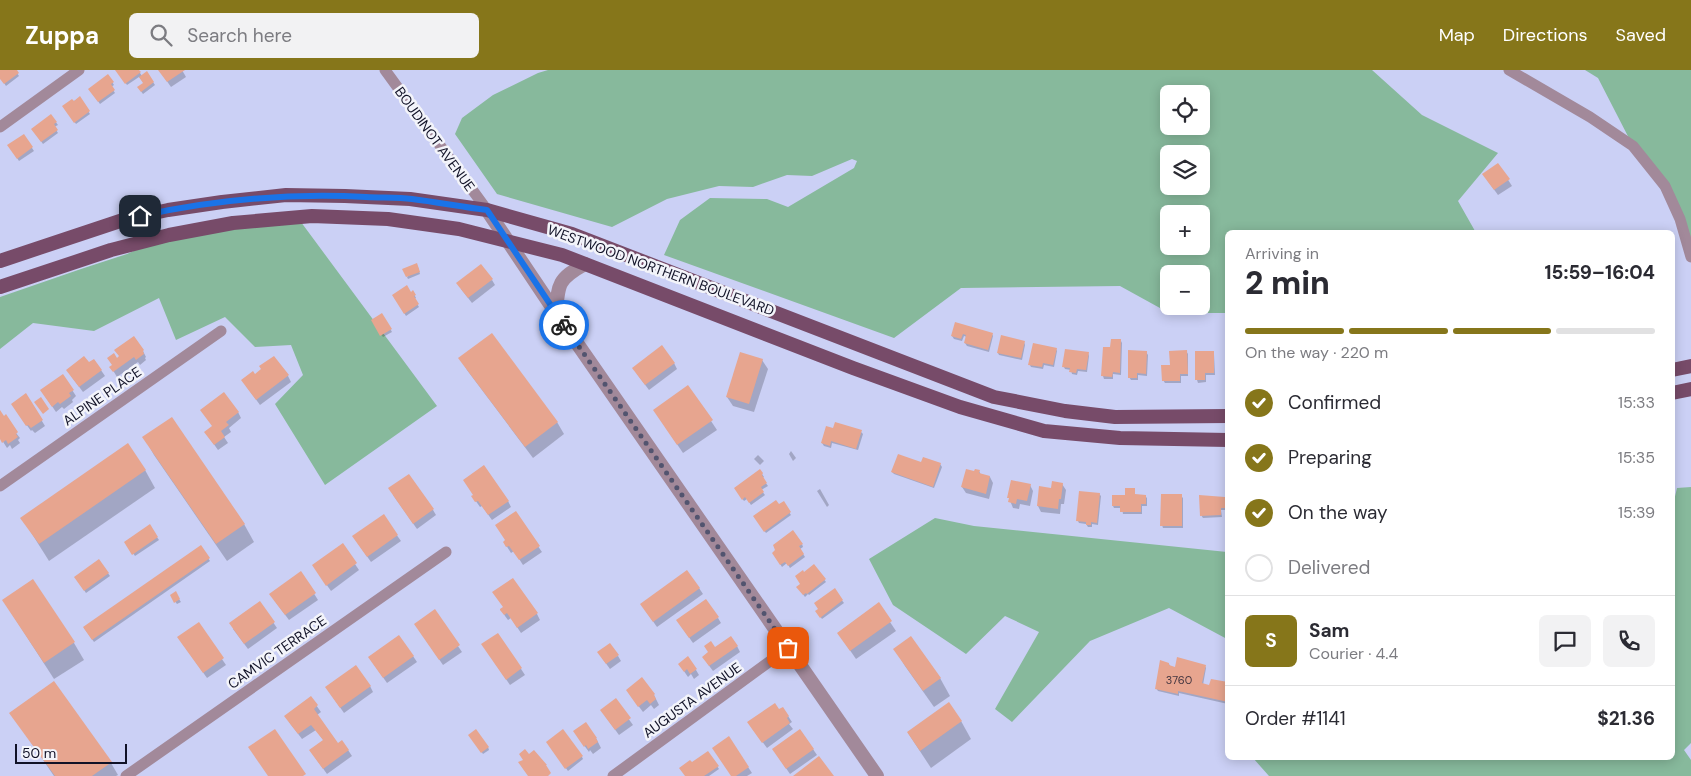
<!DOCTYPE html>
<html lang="en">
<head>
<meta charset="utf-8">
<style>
	:root { --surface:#fff; --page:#f2f2f3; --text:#2b2b33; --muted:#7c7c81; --line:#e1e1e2; --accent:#86761a }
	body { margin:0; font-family:"DM Sans",sans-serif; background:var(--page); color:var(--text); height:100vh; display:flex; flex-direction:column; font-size:19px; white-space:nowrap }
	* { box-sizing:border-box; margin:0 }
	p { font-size:16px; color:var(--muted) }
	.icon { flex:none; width:28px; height:28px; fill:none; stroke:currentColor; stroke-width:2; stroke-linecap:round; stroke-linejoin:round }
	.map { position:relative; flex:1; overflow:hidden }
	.side { position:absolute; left:1225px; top:160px; width:450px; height:530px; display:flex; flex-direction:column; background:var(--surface); border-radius:8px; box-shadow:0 2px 12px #0003 }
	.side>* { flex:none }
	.controls { position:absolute; left:1160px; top:15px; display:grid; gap:10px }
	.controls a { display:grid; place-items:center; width:50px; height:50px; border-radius:8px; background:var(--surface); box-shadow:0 2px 12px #0003; font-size:25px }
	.scale { position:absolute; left:15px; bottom:12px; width:112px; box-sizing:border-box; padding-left:5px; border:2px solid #111227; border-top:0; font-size:14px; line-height:18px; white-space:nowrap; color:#111227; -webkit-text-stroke:4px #f3f4fa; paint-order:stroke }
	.pin { position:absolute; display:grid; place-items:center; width:42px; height:42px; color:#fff; margin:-21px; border-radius:10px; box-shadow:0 2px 8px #0006 }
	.courier { position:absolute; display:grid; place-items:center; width:50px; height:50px; margin:-25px; border:4px solid #1a73e8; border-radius:50%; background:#fff; color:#222; box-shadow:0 1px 6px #0007 }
	.head em { font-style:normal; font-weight:800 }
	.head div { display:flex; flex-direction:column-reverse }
	.head { display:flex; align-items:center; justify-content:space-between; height:85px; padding:0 20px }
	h1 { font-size:32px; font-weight:800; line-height:38px }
	.bar { display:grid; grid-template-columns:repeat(4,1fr); gap:8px 5px; align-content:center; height:60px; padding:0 20px }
	.bar i { height:6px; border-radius:4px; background:var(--line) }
	.bar .selected { background:var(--accent) }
	.bar p { grid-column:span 4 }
	.line { display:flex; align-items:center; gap:12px; padding:0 20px; border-top:1px solid var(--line) }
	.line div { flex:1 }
	.round { display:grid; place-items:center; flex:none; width:52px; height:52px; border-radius:8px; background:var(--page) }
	ol { padding:0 20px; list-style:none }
	li { display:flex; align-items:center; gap:15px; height:55px }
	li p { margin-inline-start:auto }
	li .icon { padding:5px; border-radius:50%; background:var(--accent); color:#fff; stroke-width:4 }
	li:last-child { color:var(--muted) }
	li i { width:28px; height:28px; border:2px solid var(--line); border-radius:50% }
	header { display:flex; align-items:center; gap:30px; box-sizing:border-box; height:70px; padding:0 25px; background:var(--accent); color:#fff }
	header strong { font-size:24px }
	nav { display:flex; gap:28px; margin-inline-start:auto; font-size:18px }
	.search { width:350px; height:45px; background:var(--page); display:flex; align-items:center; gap:12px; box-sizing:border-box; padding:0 18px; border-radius:8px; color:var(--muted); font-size:19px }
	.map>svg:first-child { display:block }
</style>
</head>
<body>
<header>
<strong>Zuppa</strong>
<div class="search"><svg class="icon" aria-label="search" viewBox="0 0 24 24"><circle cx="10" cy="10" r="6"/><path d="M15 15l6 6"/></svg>Search here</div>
<nav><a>Map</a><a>Directions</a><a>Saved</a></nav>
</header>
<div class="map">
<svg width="1691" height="706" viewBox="0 0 1691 706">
	<rect width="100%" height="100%" fill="#cbd0f5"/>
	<!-- green -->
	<g fill="#87b99c" fill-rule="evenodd">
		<path d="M548,0h824l50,45 76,38 -40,48 17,30 2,1h-249l-1,81h-58l-49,-27 -159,2 -67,50 -230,-83 16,-35 30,-22 57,1 21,8 66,-39 3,-7 -5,-2 -40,17 -25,-1 -34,12 -34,-1 -52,13 -55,28 -115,-33 -42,-60 7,-16 31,-23 45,-22zM1169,24h32v32h-32zM1169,84h32v32h-32zM1169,144h32v32h-32zM1169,204h32v32h-32z"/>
		<polygon points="1585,0 1691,0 1691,187 1680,149 1633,76 1598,8"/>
		<polygon points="298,148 437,336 325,415 275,334 303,305 291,275 255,277 225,247 176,270 159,228 94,261 33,253 0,279 0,227 81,199 127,184 169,165"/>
		<polygon points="1691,417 1691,673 1684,680 1691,690 1691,706 1269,706 1253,688 1672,688 1673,435 1677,418"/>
		<polygon points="935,448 974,456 1227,482 1227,569 1169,538 1090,571 1012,652 995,639 1039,562 1005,546 966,584 893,535 869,489"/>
	</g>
	<!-- shadow -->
	<g fill="#0003">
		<polygon points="0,0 15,0 19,6 6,16 0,7"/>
		<polygon points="117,0 138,0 142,6 153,12 155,15 143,24 140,20 144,13 139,7 127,15"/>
		<polygon points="159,0 182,0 186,7 171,17"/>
		<polygon points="108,6 114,15 111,17 115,23 100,34 89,19"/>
		<polygon points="79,28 90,44 76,54 64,37"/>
		<polygon points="51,46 58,55 54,57 58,63 43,74 32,59"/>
		<polygon points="24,66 34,81 19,91 9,76"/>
		<polygon points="1498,94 1512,116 1498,125 1487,110"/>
		<polygon points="418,197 420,204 408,209 407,207"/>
		<polygon points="492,210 495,215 472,233 461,219"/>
		<polygon points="413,222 416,228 414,229 419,237 406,246 393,225"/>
		<polygon points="382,245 392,262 383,267 372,251"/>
		<polygon points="956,254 992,264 993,266 989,282 967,276 965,273 967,267 964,266 962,271 954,269 952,266"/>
		<polygon points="1121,271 1122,273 1121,305 1113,304 1113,309 1104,309 1103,306 1111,279"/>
		<polygon points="1024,272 1025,275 1022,290 999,285 998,283"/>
		<polygon points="1056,279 1057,281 1054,297 1044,295 1043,299 1031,297 1030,295"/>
		<polygon points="143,281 146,287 145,288 146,290 140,295 138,292 117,307 111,297 117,290"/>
		<polygon points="1186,281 1188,284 1188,306 1181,306 1181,313 1165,313 1163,310 1171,296"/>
		<polygon points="1146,282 1148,285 1147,306 1138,305 1138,310 1131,310 1129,307"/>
		<polygon points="1196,282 1213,282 1214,284 1215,305 1206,305 1206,312 1198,313 1197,310"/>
		<polygon points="1088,283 1089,286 1087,302 1078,301 1077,305 1072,304 1071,300 1065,299 1064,297"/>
		<polygon points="460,288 557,352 564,364 533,388 467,300"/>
		<polygon points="94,290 105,306 83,322 71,306"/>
		<polygon points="762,290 768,299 754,342 733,336 727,327"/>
		<polygon points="674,293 677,299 649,320 637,304"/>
		<polygon points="255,305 288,306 291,312 260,335 246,316"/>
		<polygon points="63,306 76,326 72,330 73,332 64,339 62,337 56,342 45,326"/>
		<polygon points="26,325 45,356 35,363 32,360 31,361 16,340"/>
		<polygon points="238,342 241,348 229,358 231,362 224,367 228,373 218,380 206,363"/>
		<polygon points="0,343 20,368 18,370 20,373 12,379 10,375 7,378 0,367"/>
		<polygon points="171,349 244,454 254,472 227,491 154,385 144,367"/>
		<polygon points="660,349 711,351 717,360 683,383"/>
		<polygon points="861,362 863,364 858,380 832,373 831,378 824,376 822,373"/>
		<polygon points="791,381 796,388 793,391 789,384"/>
		<polygon points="758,385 764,391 760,395 754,389"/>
		<polygon points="922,393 940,394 942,397 934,418 894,404 892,402"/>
		<polygon points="145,400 155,418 49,491 22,448"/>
		<polygon points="760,401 764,407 762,408 768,416 761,420 765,425 751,435 747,429 744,431 735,418"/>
		<polygon points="979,401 981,405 990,407 993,413 989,429 966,423 962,417"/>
		<polygon points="1062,414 1066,420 1064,434 1061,434 1060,444 1041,442 1038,436 1040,418 1052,419"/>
		<polygon points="1030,415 1033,421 1030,436 1020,434 1019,439 1013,438 1009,428"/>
		<polygon points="820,419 829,435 827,437 817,421"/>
		<polygon points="1134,420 1135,426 1145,426 1147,428 1147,436 1142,436 1142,444 1123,444 1122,438 1114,438 1113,436"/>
		<polygon points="1099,424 1101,426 1098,455 1092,454 1092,457 1088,457 1086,454 1079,453 1078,451"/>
		<polygon points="393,425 433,440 436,445 417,459"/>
		<polygon points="1181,426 1183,428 1183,458 1163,458 1162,455"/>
		<polygon points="473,427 508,431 511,437 492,450 482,436 480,437"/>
		<polygon points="1224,428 1226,440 1221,440 1222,447 1203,448 1201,445"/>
		<polygon points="783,433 791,445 766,463 755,447"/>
		<polygon points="515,443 542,482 523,495 514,481 511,483 504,472 507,471"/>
		<polygon points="383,446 401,471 371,492 357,472"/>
		<polygon points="149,456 159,470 135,486 125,472"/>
		<polygon points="802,474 803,477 800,479 805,487 790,498 787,493 782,497 775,486"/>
		<polygon points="342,475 359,500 331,521 317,501"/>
		<polygon points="200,477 210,491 94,572 84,558"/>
		<polygon points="99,491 110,506 86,523 76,508"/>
		<polygon points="814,496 826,512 809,525 808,524 805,527 799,519 804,504"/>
		<polygon points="301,503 318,530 289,550 274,530"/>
		<polygon points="699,518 703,524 657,557 645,540"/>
		<polygon points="834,520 844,533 822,549 817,542"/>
		<polygon points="175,523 181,532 177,534 171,526"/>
		<polygon points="3,530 74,573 84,590 54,609"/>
		<polygon points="260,533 277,558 248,579 233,559"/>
		<polygon points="878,534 896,561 856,589 838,563"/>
		<polygon points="504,537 537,544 540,550 521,563 511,548 508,550 505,546 501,539"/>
		<polygon points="434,541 462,582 443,595 419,560"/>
		<polygon points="718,548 721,553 693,573 681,556"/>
		<polygon points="198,554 226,595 207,608 182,573"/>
		<polygon points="498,564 525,605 510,615 486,580"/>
		<polygon points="737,576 740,582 713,601 707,593 709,583 715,579"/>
		<polygon points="895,579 940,608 950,626 934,637 905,596"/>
		<polygon points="413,586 417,592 387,613 373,593"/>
		<polygon points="618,586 621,591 610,599 602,588"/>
		<polygon points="679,594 696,600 699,605 694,609 691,604 688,607"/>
		<polygon points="1169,594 1171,597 1176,598 1205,596 1206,598 1203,615 1210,617 1228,614 1228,634 1179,623 1179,626 1158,621 1156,618"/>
		<polygon points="642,609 654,625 659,635 654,639 651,635 643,642 631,626"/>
		<polygon points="370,616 373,622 344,643 330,623"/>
		<polygon points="311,628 321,642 317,645 338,675 348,680 352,686 327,704 314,686 324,671 316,660 302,669 289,652"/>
		<polygon points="615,630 633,655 619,665 605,646"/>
		<polygon points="779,641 788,646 792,652 789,654 793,659 767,678 752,658"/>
		<polygon points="11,643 111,693 118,705 116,706 54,706"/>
		<polygon points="961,651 971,669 931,698 908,663"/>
		<polygon points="800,660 817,685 790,704 777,685"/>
		<polygon points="470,665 488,677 489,680 483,684"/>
		<polygon points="578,667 596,668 601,678 593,684 590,680 589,682"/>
		<polygon points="549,675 582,687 583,689 568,701"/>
		<polygon points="708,683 719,699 709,706 686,706 692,694"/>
		<polygon points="748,697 752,703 747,706 732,706"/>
	</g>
	<!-- building -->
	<g fill="#e7a58f">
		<polygon points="0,0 17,0 19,3 4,14 0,9"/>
		<polygon points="115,0 139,0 141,2 125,14"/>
		<polygon points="158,0 185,0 167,12"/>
		<polygon points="147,1 154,12 141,22 137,17 143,13 139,7"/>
		<polygon points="108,4 114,12 111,14 115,20 98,32 88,19"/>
		<polygon points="80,26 90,41 74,53 62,36 72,29 74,31"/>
		<polygon points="51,44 57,52 54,54 58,60 41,72 31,59"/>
		<polygon points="24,64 33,77 17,89 7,75"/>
		<polygon points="1498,93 1510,109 1494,120 1482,104"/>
		<polygon points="417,193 420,202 406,207 402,199"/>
		<polygon points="481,194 493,209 468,228 456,213"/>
		<polygon points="407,215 411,222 413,220 416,225 414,226 419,234 404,244 392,225"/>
		<polygon points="382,243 392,259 380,266 371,250"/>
		<polygon points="955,252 993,263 988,280 964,273 966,265 963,264 961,269 951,266"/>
		<polygon points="492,263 558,352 525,377 458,288"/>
		<polygon points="1001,265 1025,271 1021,288 997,283"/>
		<polygon points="134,266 144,280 143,281 144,284 136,290 134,287 113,302 109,297 112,295 107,288 114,283 117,288 119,286 114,280"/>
		<polygon points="1111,269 1121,269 1120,303 1113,302 1112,307 1101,306 1103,277 1110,277"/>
		<polygon points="1033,273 1057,278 1053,295 1043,293 1042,297 1028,295"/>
		<polygon points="662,275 675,293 645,315 632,298"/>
		<polygon points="1065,279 1089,282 1086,300 1077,299 1076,303 1069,302 1070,298 1062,297"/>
		<polygon points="1128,280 1147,281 1146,304 1137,303 1137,308 1128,308"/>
		<polygon points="1187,280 1188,304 1180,304 1180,311 1162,311 1161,295 1170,295 1169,281"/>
		<polygon points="1195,281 1214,281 1214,303 1205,303 1205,310 1195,310"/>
		<polygon points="740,282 763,289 749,334 726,327"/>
		<polygon points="84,286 89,292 94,289 102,300 79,317 66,300"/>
		<polygon points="274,286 289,305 256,330 241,310 253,301 255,304 261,299 259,296"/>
		<polygon points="63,304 74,320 69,323 71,326 60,334 58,332 52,337 40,320"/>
		<polygon points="688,315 713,350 677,375 653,340"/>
		<polygon points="224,322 239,342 226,352 229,355 221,361 225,367 214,375 204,362 212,356 200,340"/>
		<polygon points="26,323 43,350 31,358 28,355 26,356 11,334"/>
		<polygon points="41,327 49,339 43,344 34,332"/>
		<polygon points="0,340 4,346 6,344 18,362 16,364 18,367 8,374 6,370 2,373 0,369"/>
		<polygon points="172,347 245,454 216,474 142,367"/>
		<polygon points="835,352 862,360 856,379 831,371 830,376 821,373 826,356 833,358"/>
		<polygon points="128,373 146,400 39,474 20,448"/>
		<polygon points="898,384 921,392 923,387 941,393 933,417 891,402"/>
		<polygon points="484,395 509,431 488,445 478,431 475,432 471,426 473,425 463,410"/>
		<polygon points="760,399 763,403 762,405 767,413 761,417 764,422 749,433 745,427 742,430 734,418"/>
		<polygon points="966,399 974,401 975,399 980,400 979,403 990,406 986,424 961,417"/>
		<polygon points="409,404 434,439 413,454 388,418"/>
		<polygon points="1011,410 1031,414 1027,431 1017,429 1016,434 1008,432 1009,428 1007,428"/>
		<polygon points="1052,411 1063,413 1061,429 1059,429 1058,439 1037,436 1039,416 1051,418"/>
		<polygon points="1125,418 1135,418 1135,424 1146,425 1146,434 1141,434 1141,442 1120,442 1120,436 1112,436 1112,425 1125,425"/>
		<polygon points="1079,421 1100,423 1097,453 1091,452 1091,455 1086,455 1086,452 1076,451"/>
		<polygon points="1161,424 1182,424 1182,456 1160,456"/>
		<polygon points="1199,425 1225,427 1225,438 1221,438 1221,445 1200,446"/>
		<polygon points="776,430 779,434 784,431 791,442 764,462 753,446"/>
		<polygon points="516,441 540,476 519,490 509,476 506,477 503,472 505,470 495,455"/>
		<polygon points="384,444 398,465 367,487 352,466"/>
		<polygon points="150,454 158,467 132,485 124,472"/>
		<polygon points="793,460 803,474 799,476 804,484 788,496 785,492 780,495 772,483 775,480 773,475"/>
		<polygon points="343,473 357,493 326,516 312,495"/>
		<polygon points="201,475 210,488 92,570 83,557"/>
		<polygon points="99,489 109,503 84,521 74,507"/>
		<polygon points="814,494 826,509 807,524 806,523 803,525 796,517 800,514 795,506 803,500 804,502"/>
		<polygon points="687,500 700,518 653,552 640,534"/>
		<polygon points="301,501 316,523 285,545 269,524"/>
		<polygon points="513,508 538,543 517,558 507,543 504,545 500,540 500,539 503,537 492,522"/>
		<polygon points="33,509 75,572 44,593 2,530"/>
		<polygon points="835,518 843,530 820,548 815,541 818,539 814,533"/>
		<polygon points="176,521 180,529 174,533 170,525"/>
		<polygon points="706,529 719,547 689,568 676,550"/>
		<polygon points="260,531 275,552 244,574 229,553"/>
		<polygon points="879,532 892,551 850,581 837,563"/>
		<polygon points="435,539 460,575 439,590 414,554"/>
		<polygon points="199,552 224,588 203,603 177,567"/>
		<polygon points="498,563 522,598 506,610 481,574"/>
		<polygon points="399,565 414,586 383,608 368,587"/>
		<polygon points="731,566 738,576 709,596 702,587 708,582 704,576 711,571 715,577"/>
		<polygon points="911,566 941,608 923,621 893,579"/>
		<polygon points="610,573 619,585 606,594 597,582"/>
		<polygon points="688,586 697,599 690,604 687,599 684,602 678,594"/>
		<polygon points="1177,587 1206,595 1202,613 1209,615 1211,609 1228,612 1228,632 1178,621 1178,624 1155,619 1160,590 1169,593 1169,595 1175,597"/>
		<polygon points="356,595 371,616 340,638 325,617"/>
		<polygon points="642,607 655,624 654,625 656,629 650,634 647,630 638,637 626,620"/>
		<polygon points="54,611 112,692 92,706 55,706 9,643"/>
		<polygon points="311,626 318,635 314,639 338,673 342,670 349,680 323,699 309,680 323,670 311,655 298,664 284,646"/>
		<polygon points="616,628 631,648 615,660 600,640"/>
		<polygon points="949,632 962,651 920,681 907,662"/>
		<polygon points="775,633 779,639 783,637 789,646 787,648 790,653 762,673 747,652"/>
		<polygon points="586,652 597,668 596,668 598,672 588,679 586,675 584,677 573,661"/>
		<polygon points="275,659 306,704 303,706 268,706 248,677"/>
		<polygon points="476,659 489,677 481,683 468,665"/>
		<polygon points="563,659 583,686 565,699 546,672"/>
		<polygon points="800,659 814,679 786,699 772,679"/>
		<polygon points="729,666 749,697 736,706 731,706 712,678"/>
		<polygon points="525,679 529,684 534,680 547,695 546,695 551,703 548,706 528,706 518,692 523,690 519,684"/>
		<polygon points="708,681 719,696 704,706 685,706 679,698 690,690 692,692"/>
		<polygon points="819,686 834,706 793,706"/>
	</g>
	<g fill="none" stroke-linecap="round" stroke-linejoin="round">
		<!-- minor -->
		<g stroke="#a2899a" stroke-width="11">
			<polyline points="385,0 487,140"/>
			<polyline points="1509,0 1590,47 1633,76 1665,116 1680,149 1691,187"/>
			<polyline points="0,57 79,0"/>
			<polyline points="0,416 221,261"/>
			<polyline points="126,706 446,482"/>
			<polyline points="613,706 788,578"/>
		</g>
		<!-- tertiary -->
		<g stroke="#a2899a" stroke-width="14">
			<polyline points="487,140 556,243 877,706"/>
			<path d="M556,243c2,-29 2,-34 29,-49"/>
		</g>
		<!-- primary -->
		<g stroke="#774b69" stroke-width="14">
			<polyline points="0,191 126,149 168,140 222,132 286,125 345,126 410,129 487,140 572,164 994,327 1065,341 1115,347 1228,346"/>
			<polyline points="0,217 111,180 169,165 233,153 312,146 388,149 459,159 562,185 853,298 960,337 1044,361 1120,368 1228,370"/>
			<polyline points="1672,300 1691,296"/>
			<polyline points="1672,323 1691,319"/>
		</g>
	</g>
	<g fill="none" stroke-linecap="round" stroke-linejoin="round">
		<!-- done -->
		<polyline stroke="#52546f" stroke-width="5" stroke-dasharray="0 9" points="564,255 788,578"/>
		<!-- route -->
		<path stroke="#1a73e8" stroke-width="6" d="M140,146c76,-17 148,-23 226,-19 15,1 31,0 46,2 25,3 50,8 75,11l77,115"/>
	</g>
	<g text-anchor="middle" stroke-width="5" stroke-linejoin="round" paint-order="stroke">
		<!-- number labels -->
		<g font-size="11" fill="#463741">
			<text x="1179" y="614">3760</text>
		</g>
		<!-- street labels -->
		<g font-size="14" fill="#111227" stroke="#f3f4fa">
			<text transform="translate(435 69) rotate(54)" y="5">BOUDINOT AVENUE</text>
			<text transform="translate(661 200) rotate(20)" y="5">WESTWOOD NORTHERN BOULEVARD</text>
			<text transform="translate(102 326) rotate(-35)" y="5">ALPINE PLACE</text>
			<text transform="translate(277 582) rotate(-35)" y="5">CAMVIC TERRACE</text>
			<text transform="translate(692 630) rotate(-36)" y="5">AUGUSTA AVENUE</text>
		</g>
	</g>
</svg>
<div class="controls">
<a><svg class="icon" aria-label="locate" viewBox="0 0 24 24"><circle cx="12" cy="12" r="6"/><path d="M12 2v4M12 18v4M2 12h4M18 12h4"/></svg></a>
<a><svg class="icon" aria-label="layers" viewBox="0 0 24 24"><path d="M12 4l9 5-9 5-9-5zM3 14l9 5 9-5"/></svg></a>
<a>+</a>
<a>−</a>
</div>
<div class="scale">50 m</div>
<div class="pin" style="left:788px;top:578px;background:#ea580c"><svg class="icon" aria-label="bag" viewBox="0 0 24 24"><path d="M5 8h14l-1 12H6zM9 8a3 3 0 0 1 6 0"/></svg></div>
<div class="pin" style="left:140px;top:146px;background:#1f2937"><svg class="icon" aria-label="home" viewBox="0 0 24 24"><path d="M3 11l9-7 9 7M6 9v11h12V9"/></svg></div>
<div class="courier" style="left:564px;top:255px"><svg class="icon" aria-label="bike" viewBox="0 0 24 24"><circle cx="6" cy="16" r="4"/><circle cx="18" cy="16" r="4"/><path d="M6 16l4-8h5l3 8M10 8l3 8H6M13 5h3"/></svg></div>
<section class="side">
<div class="head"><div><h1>2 min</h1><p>Arriving in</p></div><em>15:59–16:04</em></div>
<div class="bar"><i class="selected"></i><i class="selected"></i><i class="selected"></i><i></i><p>On the way · 220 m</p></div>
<ol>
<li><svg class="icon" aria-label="check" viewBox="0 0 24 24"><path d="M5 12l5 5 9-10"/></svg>Confirmed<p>15:33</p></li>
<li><svg class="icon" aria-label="check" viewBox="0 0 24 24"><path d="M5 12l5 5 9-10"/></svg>Preparing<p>15:35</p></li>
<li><svg class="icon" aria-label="check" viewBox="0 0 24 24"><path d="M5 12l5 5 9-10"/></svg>On the way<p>15:39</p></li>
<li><i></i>Delivered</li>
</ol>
<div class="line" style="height:90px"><b class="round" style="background:var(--accent);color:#fff">S</b><div><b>Sam</b><p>Courier · 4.4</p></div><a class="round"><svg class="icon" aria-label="chat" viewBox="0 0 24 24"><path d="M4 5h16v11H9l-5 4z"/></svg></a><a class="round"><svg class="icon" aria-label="phone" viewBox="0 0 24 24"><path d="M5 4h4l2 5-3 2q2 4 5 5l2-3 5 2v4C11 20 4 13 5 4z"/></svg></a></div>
<div class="line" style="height:65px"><div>Order #1141</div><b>$21.36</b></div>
</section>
</div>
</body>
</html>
